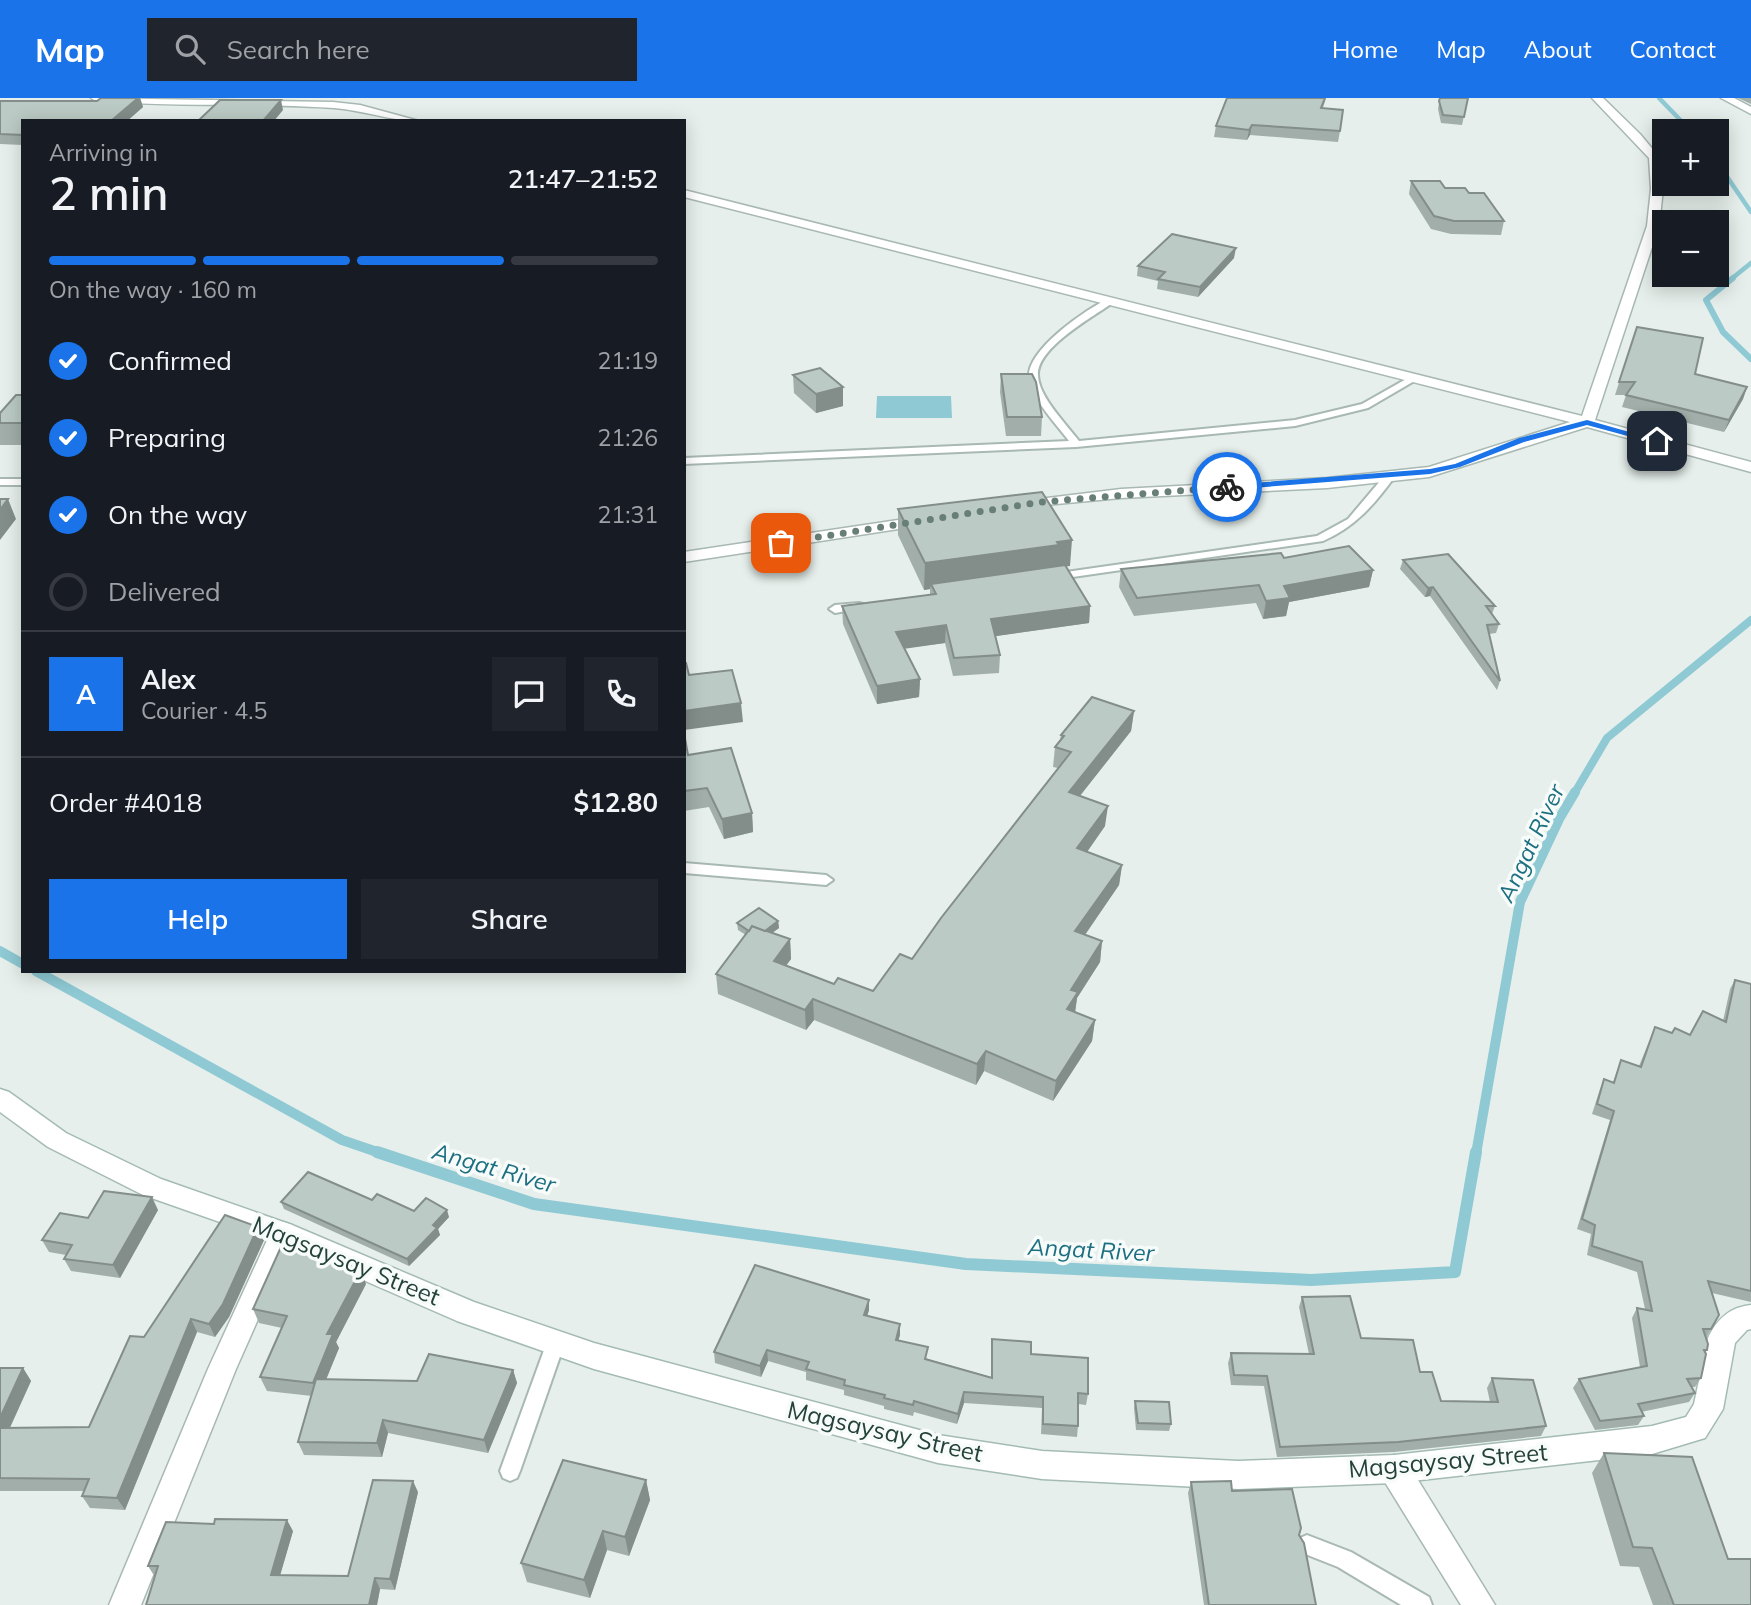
<!DOCTYPE html>
<html lang="en">
<head>
<meta charset="utf-8">
<style>
	:root { --surface:#171b24; --page:#20242c; --text:#f1f3f6; --muted:#9ea1a6; --line:#363941; --accent:#1a73e8 }
	body { margin:0; font-family:Mulish,sans-serif; background:var(--page); color:var(--text); height:100vh; display:flex; flex-direction:column; font-size:26px; white-space:nowrap }
	* { box-sizing:border-box; margin:0 }
	p { font-size:23px; color:var(--muted) }
	.icon { flex:none; width:38px; height:38px; fill:none; stroke:currentColor; stroke-width:2; stroke-linecap:round; stroke-linejoin:round }
	.map { position:relative; flex:1; overflow:hidden }
	.sheet { position:absolute; left:21px; top:21px; width:665px; height:854px; display:flex; flex-direction:column; background:var(--surface); border-radius:0px; box-shadow:0 4px 18px #0003 }
	.sheet>* { flex:none }
	.buttons { position:absolute; left:1652px; top:21px; display:grid; gap:14px }
	.buttons a { display:grid; place-items:center; width:77px; height:77px; border-radius:0px; background:var(--surface); box-shadow:0 4px 18px #0003; font-size:35px }
	.pin { position:absolute; display:grid; place-items:center; width:60px; height:60px; color:#fff; margin:-30px; border-radius:14px; box-shadow:0 4px 10px #0006 }
	.courier { position:absolute; display:grid; place-items:center; width:70px; height:70px; margin:-35px; border:5px solid #1a73e8; border-radius:50%; background:#fff; color:#222; box-shadow:0 2px 9px #0007 }
	.overview em { font-style:normal; font-weight:600 }
	.overview div { display:flex; flex-direction:column-reverse }
	.overview { display:flex; align-items:center; justify-content:space-between; height:119px; padding:0 28px }
	h1 { font-size:46px; font-weight:600; line-height:52px }
	.bar { display:grid; grid-template-columns:repeat(4,1fr); gap:10px 7px; align-content:center; height:84px; padding:0 28px }
	.bar i { height:9px; border-radius:5px; background:var(--line) }
	.bar .on { background:var(--accent) }
	.bar p { grid-column:span 4 }
	.line { display:flex; align-items:center; gap:18px; padding:0 28px; border-top:2px solid var(--line) }
	.line div { flex:1 }
	.round { display:grid; place-items:center; flex:none; width:74px; height:74px; border-radius:0px; background:var(--page) }
	ol { padding:0 28px; list-style:none }
	li { display:flex; align-items:center; gap:21px; height:77px }
	li p { margin-inline-start:auto }
	li .icon { padding:7px; border-radius:50%; background:var(--accent); color:#fff; stroke-width:4 }
	li:last-child { color:var(--muted) }
	li i { width:38px; height:38px; border:4px solid var(--line); border-radius:50% }
	.primary-button { display:flex; gap:14px; margin-top:auto; padding:14px 28px }
	.primary-button a { flex:1; height:80px; border-radius:0px; background:var(--accent); color:#fff; font-size:28px; font-weight:600; line-height:80px; text-align:center }
	.primary-button a+a { background:var(--page); color:var(--text) }
	header { display:flex; align-items:center; gap:42px; box-sizing:border-box; height:98px; padding:0 35px; background:var(--accent); color:#fff }
	header strong { font-size:33px }
	nav { display:flex; gap:38px; margin-inline-start:auto; font-size:24px }
	.search { width:490px; height:63px; background:var(--page); display:flex; align-items:center; gap:18px; box-sizing:border-box; padding:0 24px; border-radius:0px; color:var(--muted); font-size:26px }
	.map>svg:first-child { display:block }
</style>
</head>
<body>
<header>
<strong>Map</strong>
<div class="search"><svg class="icon" aria-label="search" viewBox="0 0 24 24"><circle cx="10" cy="10" r="6"/><path d="M15 15l6 6"/></svg>Search here</div>
<nav><a>Home</a><a>Map</a><a>About</a><a>Contact</a></nav>
</header>
<div class="map">
<svg width="1751" height="1507" viewBox="0 0 1751 1507">
	<rect width="100%" height="100%" fill="#e6efeb"/>
	<!-- water -->
	<polygon fill="#8ec9d4" points="877,298 951,298 952,320 876,320"/>
	<g fill="none" stroke-linecap="round" stroke-linejoin="round">
		<!-- stream-far4 -->
		<g stroke="#8ec9d4" stroke-width="4.5">
			<polyline points="1659,0 1691,33"/>
			<polyline points="1717,64 1751,114"/>
			<polyline points="1730,182 1751,165"/>
		</g>
		<!-- stream-far3 -->
		<polyline stroke="#8ec9d4" stroke-width="6" points="1733,180 1706,202 1723,234 1751,261"/>
		<!-- stream-far2 -->
		<polyline stroke="#8ec9d4" stroke-width="8" points="1574,696 1607,640 1751,522"/>
		<!-- stream-far1 -->
		<g stroke="#8ec9d4" stroke-width="10">
			<polyline points="0,853 23,866"/>
			<polyline points="36,873 342,1042 383,1056"/>
			<polyline points="1476,1056 1520,804 1559,721 1575,694"/>
		</g>
		<!-- stream -->
		<polyline stroke="#8ec9d4" stroke-width="12" points="377,1054 534,1106 966,1166 1311,1182 1455,1174 1476,1054"/>
		<defs>
			<g id="lane">
				<path d="M1108,201l3,1v4c-20,14 -74,44 -73,71 0,21 29,50 41,66l216,-21 67,-16 46,-26 8,2 -48,28 -73,18 -219,21 -392,17v-6l385,-17c-12,-16 -39,-44 -40,-64 -2,-27 57,-68 79,-78z"/>
				<path d="M1390,375l5,3c-20,28 -40,51 -72,65l-271,39 -6,-3 6,-3 265,-38 31,-17 38,-45z"/>
				<rect x="0" y="381" width="23" height="6"/>
				<polygon points="859,505 863,506 863,510 835,515 829,511 835,507"/>
				<polygon points="684,765 826,777 833,782 826,787 684,775"/>
				<polygon points="556,1236 563,1238 565,1244 520,1373 517,1380 510,1383 503,1380 500,1373 547,1244 549,1238"/>
				<polygon points="1307,1437 1351,1454 1429,1499 1432,1507 1401,1507 1338,1469 1300,1454 1297,1447 1300,1440"/>
			</g>
			<g id="street">
				<path d="M91,0l242,4 27,3 59,16c-29,0 -56,-11 -85,-13 -79,-5 -159,-1 -238,-7z"/>
				<polygon points="1592,0 1603,0 1640,36 1660,60 1663,91 1659,128 1595,322 1751,364 1751,374 1587,329 1429,379 1327,390 1121,400 1013,410 1011,407 1013,404 1121,391 1327,380 1429,369 1570,324 684,99 684,92 1582,318 1647,128 1651,91 1649,60"/>
				<polygon points="1721,0 1734,0 1751,9 1751,16"/>
				<polygon points="925,418 931,420 933,423 931,426 684,464 684,454"/>
				<polygon points="283,1124 292,1127 296,1135 236,1271 141,1507 109,1507 208,1271 274,1127"/>
				<polygon points="1394,1357 1405,1361 1495,1507 1461,1507 1383,1381 1379,1371 1383,1361"/>
			</g>
			<path id="secondary" d="M0,991l9,3 57,41 95,46 131,46 182,77 120,41 344,92 104,16 196,10 156,-6 258,-29 34,-9 8,-13 14,-66c9,-19 22,-31 43,-33v24l-4,1 -12,13 -12,66 -18,29 -53,16 -258,29 -156,6 -196,-10 -104,-16 -344,-94 -137,-48 -183,-80 -131,-46 -95,-48 -48,-35z"/>
		</defs>
		<!-- lane casing -->
		<use href="#lane" stroke="#a8b8b2" stroke-width="4"/>
		<!-- street casing -->
		<use href="#street" stroke="#a8b8b2" stroke-width="3"/>
		<!-- secondary casing -->
		<use href="#secondary" stroke="#a4bbb3" stroke-width="3"/>
		<!-- lane -->
		<use href="#lane" fill="#fff" fill-rule="evenodd"/>
		<!-- street -->
		<use href="#street" fill="#fff" fill-rule="evenodd"/>
		<!-- secondary -->
		<use href="#secondary" fill="#fff" fill-rule="evenodd"/>
	</g>
	<!-- wall -->
	<g fill="#a1aea9">
		<polygon points="101,0 140,0 143,9 127,23 23,23 23,47 0,46 0,3 97,3"/>
		<polygon points="1227,0 1326,0 1323,10 1340,33 1338,44 1250,37 1247,42 1214,39 1216,28"/>
		<polygon points="1440,0 1468,0 1462,27 1441,25 1438,11"/>
		<polygon points="1738,0 1751,0 1751,6"/>
		<polygon points="1411,83 1469,95 1504,123 1501,137 1451,136 1431,131 1409,96"/>
		<polygon points="1234,160 1198,199 1157,191 1158,183 1137,178 1138,168"/>
		<polygon points="1637,229 1695,276 1747,289 1743,301 1724,334 1622,309 1626,297 1615,297"/>
		<polygon points="1001,276 1042,319 1041,338 1006,338 1000,294"/>
		<polygon points="793,277 843,308 816,315 794,295"/>
		<polygon points="23,297 23,347 0,347 0,315"/>
		<polygon points="898,411 1070,468 1066,468 1090,508 1089,525 995,538 1000,557 999,575 953,578 945,545 904,550 920,581 919,599 877,606 843,526 842,508 930,497 930,491 924,492 898,437"/>
		<polygon points="1284,460 1373,472 1369,489 1289,504 1286,518 1263,521 1256,505 1134,518 1119,489 1121,471"/>
		<polygon points="1403,462 1495,508 1492,516 1499,526 1496,535 1489,536 1500,583 1497,592 1430,498 1425,499 1400,471"/>
		<polygon points="1134,613 1131,633 1080,698 1105,728 1087,754 1122,767 1119,787 1085,837 1102,843 1100,864 1077,900 1075,914 1095,922 1092,943 1053,1003 984,973 976,987 814,922 806,932 718,896 716,876 746,837 738,832 737,825 778,823 779,830 772,835 790,841 791,861 786,867 834,886 873,893 912,861 1058,670 1053,669 1055,649 1060,642 1061,637"/>
		<polygon points="684,635 688,657 752,715 753,734 724,741 709,709 684,713"/>
		<polygon points="1735,882 1751,886 1751,1204 1712,1195 1711,1231 1706,1240 1707,1252 1705,1255 1701,1280 1695,1289 1692,1289 1695,1295 1689,1304 1641,1314 1644,1318 1638,1327 1595,1332 1573,1290 1579,1281 1640,1269 1632,1220 1637,1210 1645,1211 1637,1174 1587,1157 1591,1136 1577,1131 1610,1022 1592,1016 1600,991 1604,981 1613,984 1621,962 1639,968 1655,929 1672,935 1690,937 1723,923 1730,891"/>
		<polygon points="372,1102 414,1113 449,1119 438,1131 440,1137 409,1168 284,1111 281,1104"/>
		<polygon points="158,1112 120,1180 71,1173 64,1161 66,1157 49,1154 42,1142 88,1120"/>
		<polygon points="258,1129 264,1142 229,1219 215,1239 197,1234 125,1412 90,1410 82,1398 84,1393 0,1393 0,1270 23,1270 31,1283 10,1330 89,1329 144,1239"/>
		<polygon points="366,1186 336,1244 339,1250 326,1281 417,1283 513,1272 517,1285 488,1355 388,1335 382,1359 304,1357 298,1344 312,1298 267,1293 260,1279 282,1230 259,1225 253,1211"/>
		<polygon points="1302,1199 1361,1240 1420,1274 1441,1303 1490,1304 1487,1290 1492,1280 1546,1328 1541,1338 1394,1354 1277,1359 1264,1288 1231,1287 1228,1265 1231,1255 1309,1256 1299,1209"/>
		<polygon points="869,1202 869,1212 867,1218 900,1237 898,1243 928,1261 991,1279 992,1241 1031,1256 1088,1296 1086,1307 1078,1306 1078,1328 1077,1339 1041,1336 1042,1310 964,1305 957,1326 914,1314 913,1318 884,1311 884,1308 844,1297 844,1292 806,1282 806,1274 768,1263 761,1279 715,1265 714,1254"/>
		<polygon points="1135,1303 1171,1326 1169,1333 1136,1332 1134,1310"/>
		<polygon points="1604,1355 1728,1461 1751,1507 1653,1507 1639,1469 1620,1468 1592,1375"/>
		<polygon points="646,1382 650,1402 629,1458 607,1452 590,1500 527,1484 521,1465"/>
		<polygon points="1191,1384 1232,1393 1299,1437 1316,1507 1204,1507 1188,1395"/>
		<polygon points="418,1394 395,1492 380,1491 377,1507 146,1507 155,1479 148,1468 293,1433 280,1477 348,1478"/>
	</g>
	<!-- shaded-wall -->
	<g fill="#838d89">
		<polygon points="138,0 140,0 143,9 127,23 111,23"/>
		<polygon points="281,2 283,12 274,23 263,23"/>
		<polygon points="1252,27 1250,37 1247,42 1249,32"/>
		<polygon points="1236,150 1234,160 1198,199 1200,189"/>
		<polygon points="843,289 843,308 816,315 816,296"/>
		<polygon points="1747,289 1743,301 1724,334 1729,322"/>
		<polygon points="8,401 16,421 0,442 0,412"/>
		<polygon points="1072,442 1070,468 931,486 930,491 924,492 925,465"/>
		<polygon points="1373,472 1369,489 1289,504 1286,518 1263,521 1266,503 1284,488"/>
		<polygon points="1433,489 1430,498 1425,499 1428,490"/>
		<polygon points="1090,508 1089,525 990,539 991,521"/>
		<polygon points="946,527 945,545 896,552 896,534"/>
		<polygon points="920,581 919,599 877,606 877,588"/>
		<polygon points="741,605 743,624 684,632 684,613"/>
		<polygon points="1134,613 1131,633 1067,714 1069,694"/>
		<polygon points="1108,708 1105,728 1075,771 1077,750"/>
		<polygon points="752,715 753,734 724,741 722,721"/>
		<polygon points="1122,767 1119,787 1073,854 1075,833"/>
		<polygon points="778,823 779,830 758,845 757,838"/>
		<polygon points="790,841 791,861 775,883 774,863"/>
		<polygon points="1102,843 1100,864 1077,900 1075,915 1067,911 1071,892"/>
		<polygon points="813,901 814,922 806,932 805,912"/>
		<polygon points="1095,922 1092,943 1053,1003 1056,983"/>
		<polygon points="986,953 984,973 976,987 977,966"/>
		<polygon points="152,1099 158,1112 120,1180 113,1167"/>
		<polygon points="447,1112 449,1119 438,1131 440,1137 409,1168 407,1161 433,1127"/>
		<polygon points="258,1129 264,1142 229,1219 215,1239 209,1226"/>
		<polygon points="361,1172 366,1186 336,1244 339,1250 319,1299 313,1285 327,1236"/>
		<polygon points="869,1202 869,1212 864,1228 864,1217"/>
		<polygon points="191,1221 197,1234 125,1412 117,1400"/>
		<polygon points="900,1226 900,1237 895,1253 896,1242"/>
		<polygon points="767,1252 768,1263 761,1279 760,1268"/>
		<polygon points="23,1270 31,1283 4,1342 0,1336 0,1320"/>
		<polygon points="513,1272 517,1285 488,1355 484,1342"/>
		<polygon points="964,1294 964,1305 957,1326 958,1316"/>
		<polygon points="383,1322 388,1335 382,1359 377,1345"/>
		<polygon points="646,1382 650,1402 629,1458 625,1439"/>
		<polygon points="413,1383 418,1394 395,1492 390,1481"/>
		<polygon points="287,1422 293,1433 277,1488 271,1477"/>
		<polygon points="603,1433 607,1452 590,1500 584,1482"/>
		<polygon points="375,1480 380,1491 377,1507 369,1507"/>
	</g>
	<!-- building -->
	<g fill="#bbcac4" stroke="#838d89" stroke-width="2">
		<polygon points="101,0 138,0 111,23 23,23 23,37 0,36 0,3 97,3"/>
		<polygon points="1227,0 1325,0 1321,10 1343,12 1340,33 1252,27 1249,32 1216,28"/>
		<polygon points="1440,0 1468,0 1464,19 1443,17 1439,3"/>
		<polygon points="220,2 281,2 263,23 198,23"/>
		<polygon points="1411,83 1440,83 1445,90 1465,90 1469,95 1484,95 1504,123 1454,123 1434,118"/>
		<polygon points="1172,136 1236,150 1200,189 1158,181 1165,174 1138,168"/>
		<polygon points="1637,229 1703,240 1695,276 1747,289 1729,322 1626,297 1635,284 1619,284"/>
		<polygon points="820,270 843,289 816,296 793,277"/>
		<polygon points="1001,276 1032,276 1036,284 1042,319 1007,319"/>
		<polygon points="16,297 23,297 23,325 0,325 0,315"/>
		<polygon points="1042,394 1072,442 1057,444 1059,447 925,465 898,411"/>
		<polygon points="0,401 8,401 0,412"/>
		<polygon points="1349,448 1373,472 1284,488 1290,500 1266,503 1259,487 1137,500 1121,471 1281,455 1284,460"/>
		<polygon points="1448,456 1495,508 1486,508 1499,526 1487,527 1500,583 1433,489 1428,490 1403,462"/>
		<polygon points="1065,467 1090,508 991,521 1000,557 954,560 946,527 896,534 920,581 877,588 842,508 936,496 931,486"/>
		<polygon points="684,565 686,565 689,577 732,572 741,605 684,613"/>
		<polygon points="1092,599 1134,613 1069,694 1108,708 1077,750 1122,767 1075,833 1102,843 1071,892 1078,894 1067,911 1095,922 1056,983 986,953 977,966 813,901 805,912 716,876 752,828 790,841 774,863 834,886 838,880 873,893 900,856 912,861 941,820 1071,654 1055,649 1064,638 1061,637"/>
		<polygon points="684,635 688,657 731,650 752,715 722,721 707,690 684,693"/>
		<polygon points="759,810 778,823 765,833 752,828 749,833 737,825"/>
		<polygon points="1735,882 1751,886 1751,1193 1708,1183 1719,1217 1711,1231 1703,1231 1708,1246 1707,1252 1704,1252 1706,1256 1701,1280 1687,1281 1695,1295 1638,1306 1644,1318 1600,1323 1579,1281 1647,1268 1637,1210 1652,1213 1642,1164 1592,1148 1595,1127 1582,1121 1614,1013 1597,1006 1604,981 1614,985 1621,962 1641,969 1655,929 1672,935 1675,930 1690,937 1703,913 1726,924"/>
		<polygon points="308,1074 372,1102 377,1096 414,1113 426,1100 447,1112 433,1127 437,1130 407,1161 281,1104"/>
		<polygon points="104,1093 152,1099 113,1167 64,1161 72,1147 42,1142 60,1115 88,1120"/>
		<polygon points="225,1117 258,1129 223,1206 209,1226 191,1221 117,1400 82,1398 89,1381 0,1380 0,1330 89,1329 130,1238 144,1239"/>
		<polygon points="281,1149 331,1159 361,1172 327,1236 333,1236 313,1285 260,1279 287,1218 253,1211"/>
		<polygon points="755,1167 869,1202 864,1217 900,1226 896,1242 928,1249 925,1261 992,1280 992,1241 1031,1244 1031,1256 1088,1260 1088,1296 1078,1295 1078,1328 1043,1326 1043,1299 964,1294 958,1316 914,1303 913,1307 884,1300 885,1297 844,1287 845,1282 806,1271 809,1264 767,1252 760,1268 714,1254"/>
		<polygon points="1350,1198 1361,1240 1413,1242 1420,1274 1432,1274 1441,1303 1498,1304 1492,1280 1533,1282 1546,1328 1398,1344 1280,1349 1267,1278 1234,1277 1231,1255 1314,1256 1302,1199"/>
		<polygon points="429,1256 513,1272 484,1342 383,1322 377,1345 298,1344 316,1281 417,1283"/>
		<polygon points="0,1270 23,1270 0,1320"/>
		<polygon points="1135,1303 1169,1304 1171,1326 1138,1325"/>
		<polygon points="1604,1355 1692,1359 1728,1461 1751,1461 1751,1507 1674,1507 1652,1450 1633,1449"/>
		<polygon points="563,1362 646,1382 625,1439 603,1433 584,1482 521,1465"/>
		<polygon points="373,1382 413,1383 390,1481 375,1480 369,1507 146,1507 158,1468 148,1468 166,1424 214,1426 215,1421 287,1422 271,1477 348,1478"/>
		<polygon points="1231,1383 1232,1393 1292,1391 1301,1430 1299,1437 1304,1445 1316,1507 1209,1507 1191,1384"/>
	</g>
	<!-- route -->
	<polygon fill="#1a73e8" points="1587,322 1661,343 1657,346 1587,327 1524,344 1460,369 1430,376 1227,392 1222,389 1227,387 1430,371 1455,366 1519,340"/>
	<g fill="none" stroke-linecap="round" stroke-linejoin="round">
		<!-- done -->
		<polyline stroke="#687f78" stroke-width="7" stroke-dasharray="0 12.6" points="781,445 1041,404 1227,389"/>
	</g>
	<g text-anchor="middle" stroke-width="7" stroke-linejoin="round" paint-order="stroke">
		<!-- water labels -->
		<g font-size="23" font-style="italic" fill="#1c6f80" stroke="#f7fbf9">
			<text transform="translate(1531 745) rotate(-65)" y="8">Angat River</text>
			<text transform="translate(494 1070) rotate(16)" y="8">Angat River</text>
			<text transform="translate(1091 1152) rotate(3)" y="8">Angat River</text>
		</g>
		<!-- near-street labels -->
		<g font-size="24" fill="#24423a" stroke="#f7fbf9">
			<text transform="translate(346 1163) rotate(22)" y="8">Magsaysay Street</text>
			<text transform="translate(885 1334) rotate(13)" y="8">Magsaysay Street</text>
			<text transform="translate(1448 1363) rotate(-5)" y="8">Magsaysay Street</text>
		</g>
	</g>
</svg>
<div class="buttons">
<a>+</a>
<a>−</a>
</div>
<div class="pin" style="left:781px;top:445px;background:#ea580c"><svg class="icon" aria-label="bag" viewBox="0 0 24 24"><path d="M5 8h14l-1 12H6zM9 8a3 3 0 0 1 6 0"/></svg></div>
<div class="pin" style="left:1657px;top:343px;background:#1f2937"><svg class="icon" aria-label="home" viewBox="0 0 24 24"><path d="M3 11l9-7 9 7M6 9v11h12V9"/></svg></div>
<div class="courier" style="left:1227px;top:389px"><svg class="icon" aria-label="bike" viewBox="0 0 24 24"><circle cx="6" cy="16" r="4"/><circle cx="18" cy="16" r="4"/><path d="M6 16l4-8h5l3 8M10 8l3 8H6M13 5h3"/></svg></div>
<section class="sheet">
<div class="overview"><div><h1>2 min</h1><p>Arriving in</p></div><em>21:47–21:52</em></div>
<div class="bar"><i class="on"></i><i class="on"></i><i class="on"></i><i></i><p>On the way · 160 m</p></div>
<ol>
<li><svg class="icon" aria-label="check" viewBox="0 0 24 24"><path d="M5 12l5 5 9-10"/></svg>Confirmed<p>21:19</p></li>
<li><svg class="icon" aria-label="check" viewBox="0 0 24 24"><path d="M5 12l5 5 9-10"/></svg>Preparing<p>21:26</p></li>
<li><svg class="icon" aria-label="check" viewBox="0 0 24 24"><path d="M5 12l5 5 9-10"/></svg>On the way<p>21:31</p></li>
<li><i></i>Delivered</li>
</ol>
<div class="line" style="height:126px"><b class="round" style="background:var(--accent);color:#fff">A</b><div><b>Alex</b><p>Courier · 4.5</p></div><a class="round"><svg class="icon" aria-label="chat" viewBox="0 0 24 24"><path d="M4 5h16v11H9l-5 4z"/></svg></a><a class="round"><svg class="icon" aria-label="phone" viewBox="0 0 24 24"><path d="M5 4h4l2 5-3 2q2 4 5 5l2-3 5 2v4C11 20 4 13 5 4z"/></svg></a></div>
<div class="line" style="height:91px"><div>Order #4018</div><b>$12.80</b></div>
<div class="primary-button"><a>Help</a><a>Share</a></div>
</section>
</div>
</body>
</html>
